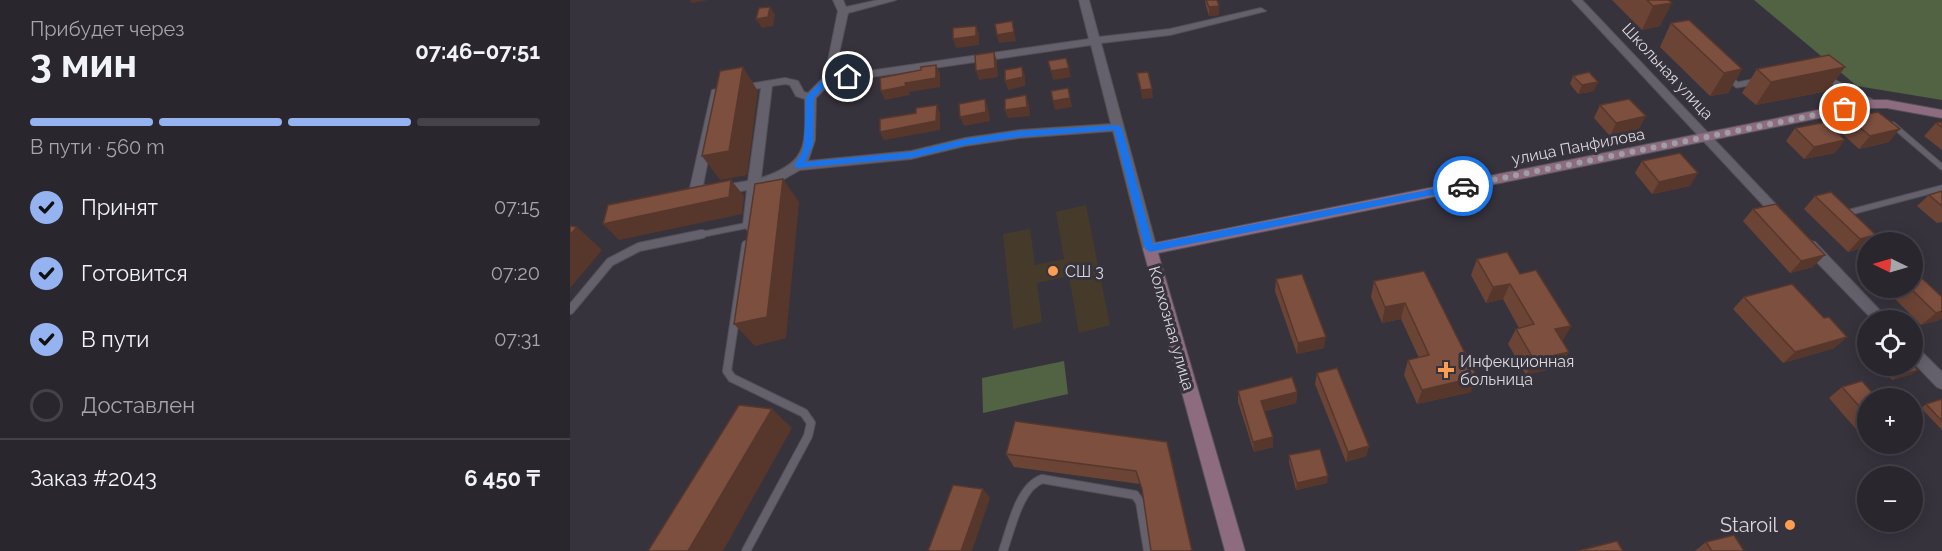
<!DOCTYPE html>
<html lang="ru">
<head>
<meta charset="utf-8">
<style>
	:root { --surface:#29262e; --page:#312e36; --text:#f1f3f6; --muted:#a5a5aa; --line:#45434a; --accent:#95b2f1 }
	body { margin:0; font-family:Raleway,sans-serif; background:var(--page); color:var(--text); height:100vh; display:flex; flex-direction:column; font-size:22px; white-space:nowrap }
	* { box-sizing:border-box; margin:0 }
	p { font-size:20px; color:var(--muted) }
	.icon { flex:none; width:33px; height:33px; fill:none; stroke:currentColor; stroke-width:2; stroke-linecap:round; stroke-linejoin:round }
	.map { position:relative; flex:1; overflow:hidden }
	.details { display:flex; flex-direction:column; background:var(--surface); width:570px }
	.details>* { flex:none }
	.needle { width:39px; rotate:275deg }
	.fabs { position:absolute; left:1287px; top:232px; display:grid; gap:12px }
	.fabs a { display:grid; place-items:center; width:66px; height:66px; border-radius:50%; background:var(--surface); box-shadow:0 3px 15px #0003,0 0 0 2px var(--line); font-size:30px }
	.pin { position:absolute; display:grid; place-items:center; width:51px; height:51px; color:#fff; margin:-26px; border:3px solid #fff; border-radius:50%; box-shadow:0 2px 6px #0007 }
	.courier { position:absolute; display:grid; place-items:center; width:60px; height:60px; margin:-30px; border:4px solid #1a73e8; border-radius:50%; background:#fff; color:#222; box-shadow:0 2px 8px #0007 }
	.headline em { font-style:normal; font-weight:700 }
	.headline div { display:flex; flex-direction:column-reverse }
	.headline { display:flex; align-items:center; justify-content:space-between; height:102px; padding:0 30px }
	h1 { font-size:39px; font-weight:700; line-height:45px }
	.bar { display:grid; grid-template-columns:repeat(4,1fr); gap:9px 6px; align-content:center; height:72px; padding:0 30px }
	.bar i { height:8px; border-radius:4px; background:var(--line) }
	.bar .on { background:var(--accent) }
	.bar p { grid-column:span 4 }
	.line { display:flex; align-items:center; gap:15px; padding:0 30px; border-top:2px solid var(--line) }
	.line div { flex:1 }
	ol { padding:0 30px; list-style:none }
	li { display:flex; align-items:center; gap:18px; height:66px }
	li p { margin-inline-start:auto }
	li .icon { padding:6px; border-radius:50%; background:var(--accent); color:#111; stroke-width:4 }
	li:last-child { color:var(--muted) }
	li i { width:33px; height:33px; border:3px solid var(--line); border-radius:50% }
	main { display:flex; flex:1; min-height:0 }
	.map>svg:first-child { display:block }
</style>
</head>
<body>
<main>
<section class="details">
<div class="headline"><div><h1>3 мин</h1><p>Прибудет через</p></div><em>07:46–07:51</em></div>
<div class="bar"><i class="on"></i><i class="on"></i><i class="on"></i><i></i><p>В пути · 560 m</p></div>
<ol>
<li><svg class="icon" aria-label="check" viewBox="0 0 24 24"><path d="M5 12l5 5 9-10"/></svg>Принят<p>07:15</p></li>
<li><svg class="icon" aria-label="check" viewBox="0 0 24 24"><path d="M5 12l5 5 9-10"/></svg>Готовится<p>07:20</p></li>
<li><svg class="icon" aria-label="check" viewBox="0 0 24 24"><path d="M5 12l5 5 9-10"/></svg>В пути<p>07:31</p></li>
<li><i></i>Доставлен</li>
</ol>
<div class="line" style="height:78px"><div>Заказ #2043</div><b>6 450 ₸</b></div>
</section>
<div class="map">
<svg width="1372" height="551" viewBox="0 0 1372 551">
	<rect width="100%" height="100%" fill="#37333d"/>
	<!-- education -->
	<polygon fill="#463b2b" points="516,205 540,325 509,333 499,276 467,283 472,322 443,329 433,234 460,229 465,265 494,259 486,212"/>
	<!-- green -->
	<g fill="#516343">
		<polygon points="1184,0 1372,0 1372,100 1287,86"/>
		<polygon points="494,361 498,394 413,413 412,378"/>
	</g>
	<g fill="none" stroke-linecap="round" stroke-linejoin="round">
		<defs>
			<g id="lane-far1">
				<polyline points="1158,76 1167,85 1188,81"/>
				<polyline points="1256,78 1304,103"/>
				<polyline points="1323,125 1372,167"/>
				<polyline points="1277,213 1372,188"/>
				<polyline points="124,236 179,225 179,228"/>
			</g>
			<g id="lane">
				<polyline points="176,245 157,371 162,378 234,413 241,423 238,436 176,551"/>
				<polyline points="0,310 40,262 69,247 132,234"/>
				<path d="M433,551c8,-22 16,-64 39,-72l93,16 5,7 8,49"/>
			</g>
			<g id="street">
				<path d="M263,0h10l3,7 32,-7h18l-48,13 -14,63 255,-37 -10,-39h10l10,37 71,-8 91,-21 5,3 -96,24 -69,8 56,206 -7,5 -7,-5 -30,-118 -94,7 -54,8 -54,13 -111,11 -16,9 -24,8 -5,38 -6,5 -6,-5 4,-35 -29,5 -26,-4 -2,-3 22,-98 73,-12 13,3 6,11 4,1 14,-14 5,-13 11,-55zM521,45l20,79 -92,6 -54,8 -54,13 -103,10 7,-21 1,-42 14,-15zM215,84l5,1 6,11 9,3c0,45 5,63 -44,79l11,-92zM191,88l-13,93 -30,5 -15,-1 18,-90z"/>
				<polygon points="1002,0 1012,0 1215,214 1217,217 1215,220 1207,220"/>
				<polygon points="1240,241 1245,242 1320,321 1304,321 1235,250 1233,246 1235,242"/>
				<polygon points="1342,345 1347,347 1372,372 1372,389 1367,387 1342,361"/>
			</g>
			<polygon id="secondary" points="1298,100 1317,100 1372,110 1372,118 1317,108 1298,108 588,253 675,551 655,551 573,249 575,245"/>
		</defs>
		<!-- lane-far1 casing -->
		<use href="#lane-far1" stroke="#525057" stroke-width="7"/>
		<!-- lane casing -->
		<use href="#lane" stroke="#525057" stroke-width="10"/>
		<!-- street casing -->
		<use href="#street" stroke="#525057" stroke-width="2"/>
		<!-- secondary casing -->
		<use href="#secondary" stroke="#525057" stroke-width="2"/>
		<!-- lane-far1 -->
		<use href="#lane-far1" stroke="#65616c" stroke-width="5"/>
		<!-- lane -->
		<use href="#lane" stroke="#65616c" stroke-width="8"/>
		<!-- street -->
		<use href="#street" fill="#65616c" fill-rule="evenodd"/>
		<!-- secondary -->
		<use href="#secondary" fill="#8e6c80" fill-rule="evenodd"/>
	</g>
	<!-- wall -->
	<g fill="#6b4436">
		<polygon points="635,0 647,0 649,15 639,16 636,6"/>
		<polygon points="1042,0 1098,0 1090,26 1072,30"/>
		<polygon points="1101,23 1172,69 1158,93 1140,96 1090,47"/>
		<polygon points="1275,67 1257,91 1186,105 1172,93 1187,69"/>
		<polygon points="1003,76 1024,91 1008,94 1000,84"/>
		<polygon points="1030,105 1069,129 1040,136 1024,118"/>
		<polygon points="1279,118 1319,142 1289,149 1269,131"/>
		<polygon points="1372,122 1372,150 1354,136 1366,123"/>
		<polygon points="1225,128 1265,153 1234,159 1216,141"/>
		<polygon points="1072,161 1120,186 1082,194 1065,173"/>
		<polygon points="1372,191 1372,222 1367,223 1347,206 1359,195"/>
		<polygon points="1245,196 1306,235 1294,247 1278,252 1234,209"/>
		<polygon points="1183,209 1243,267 1220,273 1173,221"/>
		<polygon points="907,259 950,274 1001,326 992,341 999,352 990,367 956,375 938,344 946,329 949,328 933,299 916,303 901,275"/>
		<polygon points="854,271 901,392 847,404 834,375 838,360 849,358 831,319 812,323 801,297 804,281"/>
		<polygon points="706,279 754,348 727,354 705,291"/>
		<polygon points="1314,288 1342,288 1372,297 1372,318 1369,320 1351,325"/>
		<polygon points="1174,297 1254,318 1277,337 1264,348 1213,363 1163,309"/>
		<polygon points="1309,366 1342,366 1343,374 1322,380"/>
		<polygon points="747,373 799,446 796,456 776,462 745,384"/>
		<polygon points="1272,387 1298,399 1298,443 1259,398"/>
		<polygon points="668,391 727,392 726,403 695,411 703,447 684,452 668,402"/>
		<polygon points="1372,399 1372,430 1351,408 1356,404"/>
		<polygon points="597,442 570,484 444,467 436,454"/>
		<polygon points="1298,444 1315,444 1302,448"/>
		<polygon points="719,455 757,483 726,490 719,462"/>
		<polygon points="1136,542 1174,551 1125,551"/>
	</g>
	<!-- shaded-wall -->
	<g fill="#57372c">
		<polygon points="120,0 138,0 122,3"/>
		<polygon points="1102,3 1090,26 1072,30 1083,6"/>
		<polygon points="649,6 649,15 639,16 639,7"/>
		<polygon points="200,7 205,15 203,26 192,28 186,19"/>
		<polygon points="442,21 446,41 429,43 427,35"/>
		<polygon points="406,26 409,34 409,45 386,48 383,39"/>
		<polygon points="424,52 427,61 428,77 409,80 406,71"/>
		<polygon points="366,65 370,74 370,87 339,92 340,95 315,100 311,91"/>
		<polygon points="173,67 188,91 177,175 150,180 132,156"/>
		<polygon points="452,67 455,76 455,86 438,90 435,81"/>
		<polygon points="1275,67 1257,91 1186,105 1201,82"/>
		<polygon points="499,68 501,77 483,80 481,71"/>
		<polygon points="1172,69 1158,93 1140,96 1154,73"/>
		<polygon points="1028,82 1024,91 1008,94 1012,85"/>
		<polygon points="498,88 502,107 485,110 483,101"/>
		<polygon points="582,89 583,98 572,99 571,90"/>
		<polygon points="456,95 459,104 460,116 438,118 435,110"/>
		<polygon points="415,99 418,108 420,121 394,126 390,117"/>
		<polygon points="367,105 370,114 370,130 314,140 310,132"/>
		<polygon points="1076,116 1069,129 1040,136 1046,123"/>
		<polygon points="1330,129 1319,142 1289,149 1300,136"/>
		<polygon points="1275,140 1265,153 1234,159 1244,147"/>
		<polygon points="1128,173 1120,186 1082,194 1089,182"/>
		<polygon points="213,179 229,202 216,338 185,346 164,324"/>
		<polygon points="161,180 174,196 172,214 49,240 33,224"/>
		<polygon points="7,227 32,250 0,288 0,235"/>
		<polygon points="1306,235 1294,247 1278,252 1290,239"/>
		<polygon points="1255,255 1243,267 1220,273 1231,261"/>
		<polygon points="940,284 933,299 916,303 923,287"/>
		<polygon points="835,303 831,319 812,323 815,307"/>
		<polygon points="1372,311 1372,318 1369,320 1351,325 1366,313"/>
		<polygon points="1001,326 992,341 985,329"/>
		<polygon points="756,337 754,348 727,354 728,343"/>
		<polygon points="1277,337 1264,348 1213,363 1225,352"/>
		<polygon points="999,352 990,367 956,375 964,360"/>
		<polygon points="1348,370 1343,374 1322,380 1327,377"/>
		<polygon points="907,377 901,392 847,404 852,390"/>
		<polygon points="727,392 726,403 691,412 691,401"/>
		<polygon points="202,409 222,428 153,551 118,551"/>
		<polygon points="703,437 703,447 684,452 683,442"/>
		<polygon points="1308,444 1315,444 1302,448"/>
		<polygon points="799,446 796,456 776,462 778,452"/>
		<polygon points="758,476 757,483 726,490 727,483"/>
		<polygon points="413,489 420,498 402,551 391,551"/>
	</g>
	<!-- building -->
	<g fill="#7c4f3f" stroke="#57372c" stroke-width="1.5">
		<polygon points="636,0 647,0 649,6 639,7"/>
		<polygon points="1077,0 1098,0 1102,3 1083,6"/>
		<polygon points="200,7 198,17 186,19 189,8"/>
		<polygon points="1119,20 1172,69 1154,73 1101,23"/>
		<polygon points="442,21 444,32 427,35 425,24"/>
		<polygon points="406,26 406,36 383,39 383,28"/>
		<polygon points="424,52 425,68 406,71 405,55"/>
		<polygon points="1259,55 1275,67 1201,82 1187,69"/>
		<polygon points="496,58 499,68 481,71 478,61"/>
		<polygon points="366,65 366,78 335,83 336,86 311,91 310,78 351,70 351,67"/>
		<polygon points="173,67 159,151 132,156 150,71"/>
		<polygon points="452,67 453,77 435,81 435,70"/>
		<polygon points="578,72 582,89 571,90 567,73"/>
		<polygon points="1019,72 1028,82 1012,85 1003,76"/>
		<polygon points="498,88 500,98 483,101 481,91"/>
		<polygon points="456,95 457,107 435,110 435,99"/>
		<polygon points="415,99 416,112 390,117 389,104"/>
		<polygon points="1059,99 1076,116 1046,123 1030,105"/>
		<polygon points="367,105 366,121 310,132 310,119 346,113 346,108"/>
		<polygon points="1308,112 1330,129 1300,136 1279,118"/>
		<polygon points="1256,122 1275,140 1244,147 1225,128"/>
		<polygon points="1372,122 1372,127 1366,123"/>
		<polygon points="1110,153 1128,173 1089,182 1072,161"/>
		<polygon points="213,179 197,317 164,324 185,184"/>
		<polygon points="161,180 159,197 33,224 38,205"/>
		<polygon points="1372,191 1372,206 1359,195"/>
		<polygon points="1261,192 1306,235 1290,239 1245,196"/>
		<polygon points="1206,204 1255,255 1231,261 1183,209"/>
		<polygon points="0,226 7,227 0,235"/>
		<polygon points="937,252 950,274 966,270 1001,326 985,329 999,352 964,360 946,329 964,324 940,284 923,287 907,259"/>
		<polygon points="1342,269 1372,297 1372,311 1366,313 1340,288 1342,288"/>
		<polygon points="854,271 907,377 852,390 838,360 859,355 835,303 815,307 804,281"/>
		<polygon points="732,274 756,337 728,343 706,279"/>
		<polygon points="1222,284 1254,318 1259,317 1277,337 1225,352 1174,297"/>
		<polygon points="1342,365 1348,370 1327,377 1317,366 1342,366"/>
		<polygon points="767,368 799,446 778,452 747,373"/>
		<polygon points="722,377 727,392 691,401 703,437 683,442 668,391"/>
		<polygon points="1292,381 1308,399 1298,399 1298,416 1272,387"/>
		<polygon points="1372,399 1372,421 1356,404"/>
		<polygon points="169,405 202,409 118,551 78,551"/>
		<polygon points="445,421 597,442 622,551 581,551 572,489 566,471 436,454"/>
		<polygon points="750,449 758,476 727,483 719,455"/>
		<polygon points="383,485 413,489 391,551 358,551"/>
		<polygon points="1164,535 1174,551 1142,551 1136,542"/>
		<polygon points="1047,541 1053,551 1008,551"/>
	</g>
	<!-- route -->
	<polygon fill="#1a73e8" points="278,75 282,77 281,79 259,82 244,98 243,144 235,162 341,152 395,139 448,131 548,125 552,128 583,244 893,183 897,186 893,189 580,252 575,249 544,130 448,137 395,145 341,158 226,168 224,165 232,153 234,144 236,97 254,78"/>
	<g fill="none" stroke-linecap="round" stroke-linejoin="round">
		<!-- done -->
		<polyline stroke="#a09ea5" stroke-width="6" stroke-dasharray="0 10.8" points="893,186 1275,109"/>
	</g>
	<!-- markers -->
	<g fill="#fb9e51" stroke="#37333d" stroke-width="2">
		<circle cx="483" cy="271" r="6"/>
		<path d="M873 361h6v6h6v6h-6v6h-6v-6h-6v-6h6z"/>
		<circle cx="1220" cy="525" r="6"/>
	</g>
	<g text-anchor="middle" stroke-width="6" stroke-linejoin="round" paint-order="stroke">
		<!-- street labels -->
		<g font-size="16" fill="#d9d7dd" stroke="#37333d">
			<text transform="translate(1098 71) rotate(47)" y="6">Школьная улица</text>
			<text transform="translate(1008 146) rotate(-11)" y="6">улица Панфилова</text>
			<text transform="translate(602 328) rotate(74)" y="6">Колхозная улица</text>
		</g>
		<!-- poi labels -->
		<g font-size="16" fill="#d9d7dd" stroke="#37333d" text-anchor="start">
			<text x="495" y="277">СШ 3</text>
			<text x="890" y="367">Инфекционная<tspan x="890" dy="18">больница</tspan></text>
		</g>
		<!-- near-poi labels -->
		<g font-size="20" fill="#d9d7dd" stroke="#37333d" text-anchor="end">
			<text x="1208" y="532">Staroil</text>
		</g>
	</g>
</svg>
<div class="fabs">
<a><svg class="needle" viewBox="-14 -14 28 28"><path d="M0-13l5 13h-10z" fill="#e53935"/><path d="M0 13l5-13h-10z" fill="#a5a5aa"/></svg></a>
<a><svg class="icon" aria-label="locate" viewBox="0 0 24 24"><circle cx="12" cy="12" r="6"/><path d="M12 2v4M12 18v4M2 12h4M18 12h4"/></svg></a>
<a>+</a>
<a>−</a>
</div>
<div class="pin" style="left:1275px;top:109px;background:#ea580c"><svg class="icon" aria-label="bag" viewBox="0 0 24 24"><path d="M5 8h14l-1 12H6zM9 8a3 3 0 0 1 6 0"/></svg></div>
<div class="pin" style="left:278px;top:77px;background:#1f2937"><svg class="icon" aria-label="home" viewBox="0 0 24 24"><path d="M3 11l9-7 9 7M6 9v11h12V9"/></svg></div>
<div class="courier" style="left:893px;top:186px"><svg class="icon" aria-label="car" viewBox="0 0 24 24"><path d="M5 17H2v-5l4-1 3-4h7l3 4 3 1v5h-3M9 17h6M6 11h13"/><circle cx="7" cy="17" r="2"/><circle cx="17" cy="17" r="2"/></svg></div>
</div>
</main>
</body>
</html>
